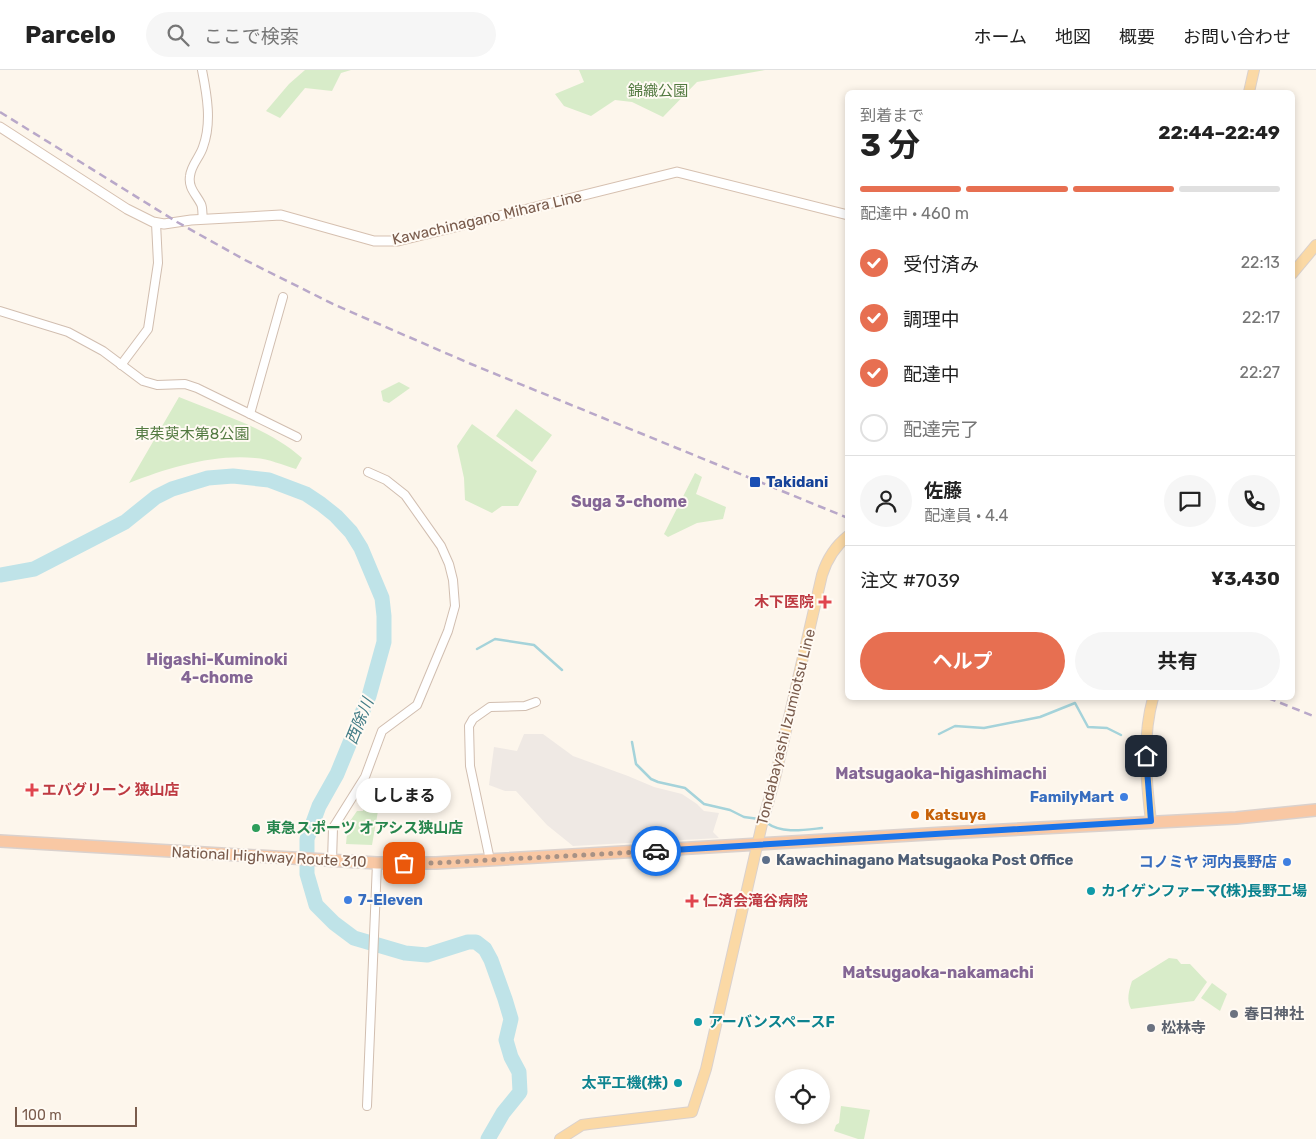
<!DOCTYPE html>
<html lang="ja">
<head>
<meta charset="utf-8">
<style>
	:root { --surface:#fff; --page:#f6f6f6; --text:#222; --muted:#767676; --line:#e0e0e0; --accent:#e76f51 }
	body { margin:0; font-family:Rubik,"Noto Sans JP",sans-serif; background:var(--page); color:var(--text); height:100vh; display:flex; flex-direction:column; font-size:19px; white-space:nowrap }
	* { box-sizing:border-box; margin:0 }
	p { font-size:16px; color:var(--muted) }
	.icon { flex:none; width:28px; height:28px; fill:none; stroke:currentColor; stroke-width:2; stroke-linecap:round; stroke-linejoin:round }
	.map { position:relative; flex:1; overflow:hidden }
	.sheet { position:absolute; left:845px; top:20px; width:450px; height:610px; display:flex; flex-direction:column; background:var(--surface); border-radius:8px; box-shadow:0 2px 8px #0003 }
	.sheet>* { flex:none }
	.controls { position:absolute; left:775px; top:999px; display:grid; gap:10px }
	.controls a { display:grid; place-items:center; width:55px; height:55px; border-radius:50%; background:var(--surface); box-shadow:0 2px 8px #0003; font-size:25px }
	.scale { position:absolute; left:15px; bottom:12px; width:122px; box-sizing:border-box; padding-left:5px; border:2px solid #7a5c4d; border-top:0; font-size:14px; line-height:18px; white-space:nowrap; color:#7a5c4d; -webkit-text-stroke:4px #fffaf3; paint-order:stroke }
	.pin { position:absolute; display:grid; place-items:center; width:42px; height:42px; color:#fff; margin:-21px; border-radius:10px; box-shadow:0 2px 8px #0006 }
	.courier { position:absolute; display:grid; place-items:center; width:50px; height:50px; margin:-25px; border:4px solid #1a73e8; border-radius:50%; background:#fff; color:#222; box-shadow:0 1px 6px #0007 }
	.bubble { position:absolute; height:35px; border-radius:18px; background:var(--surface); box-shadow:0 2px 8px #0003; font-size:16px; font-weight:700; line-height:35px; text-align:center }
	.head em { font-style:normal; font-weight:700 }
	.head div { display:flex; flex-direction:column-reverse }
	.head { display:flex; align-items:center; justify-content:space-between; height:85px; padding:0 15px }
	h1 { font-size:32px; font-weight:700; line-height:38px }
	.bar { display:grid; grid-template-columns:repeat(4,1fr); gap:8px 5px; align-content:center; height:60px; padding:0 15px }
	.bar i { height:6px; border-radius:4px; background:var(--line) }
	.bar .on { background:var(--accent) }
	.bar p { grid-column:span 4 }
	.line { display:flex; align-items:center; gap:12px; padding:0 15px; border-top:1px solid var(--line) }
	.line div { flex:1 }
	.round { display:grid; place-items:center; flex:none; width:52px; height:52px; border-radius:26px; background:var(--page) }
	ol { padding:0 15px; list-style:none }
	li { display:flex; align-items:center; gap:15px; height:55px }
	li p { margin-inline-start:auto }
	li .icon { padding:5px; border-radius:50%; background:var(--accent); color:#fff; stroke-width:4 }
	li:last-child { color:var(--muted) }
	li i { width:28px; height:28px; border:2px solid var(--line); border-radius:50% }
	.primary-button { display:flex; gap:10px; margin-top:auto; padding:10px 15px }
	.primary-button a { flex:1; height:58px; border-radius:30px; background:var(--accent); color:#fff; font-size:20px; font-weight:700; line-height:58px; text-align:center }
	.primary-button a+a { background:var(--page); color:var(--text) }
	header { display:flex; align-items:center; gap:30px; box-sizing:border-box; height:70px; padding:0 25px; background:var(--surface); border-bottom:1px solid var(--line) }
	header strong { font-size:24px }
	nav { display:flex; gap:28px; margin-inline-start:auto; font-size:18px }
	.search { width:350px; height:45px; background:var(--page); display:flex; align-items:center; gap:12px; box-sizing:border-box; padding:0 18px; border-radius:28px; color:var(--muted); font-size:19px }
	.map>svg:first-child { display:block }
</style>
</head>
<body>
<header>
<strong>Parcelo</strong>
<div class="search"><svg class="icon" aria-label="search" viewBox="0 0 24 24"><circle cx="10" cy="10" r="6"/><path d="M15 15l6 6"/></svg>ここで検索</div>
<nav><a>ホーム</a><a>地図</a><a>概要</a><a>お問い合わせ</a></nav>
</header>
<div class="map">
<svg width="1316" height="1069" viewBox="0 0 1316 1069">
	<rect width="100%" height="100%" fill="#fdf6ec"/>
	<!-- industrial -->
	<polygon fill="#efe9e4" points="524,664 543,664 573,686 628,706 654,717 682,724 697,734 704,741 719,743 713,762 719,768 573,776 547,755 516,721 505,721 489,715 494,677 517,681"/>
	<!-- green -->
	<g fill="#d8ecc9">
		<polygon points="305,0 351,0 341,3 332,21 305,18 280,48 266,41 289,14"/>
		<polygon points="579,0 765,0 697,12 663,47 632,32 615,30 591,46 564,36 555,24 584,12"/>
		<polygon points="399,312 410,318 389,333 383,331 381,321"/>
		<path d="M179,327c41,17 89,31 123,61l-6,11c-13,-4 -27,-10 -41,-11 -43,-4 -87,10 -126,25z"/>
		<polygon points="516,339 552,365 532,392 496,366"/>
		<polygon points="472,354 537,401 518,436 502,436 492,443 465,430 464,408 457,376"/>
		<polygon points="695,403 702,407 696,424 726,437 723,449 697,453 668,467 664,464"/>
		<polygon points="366,722 381,724 372,775 346,774 348,754 357,741 363,741"/>
		<path d="M1169,888l8,1 4,5h9l17,18 -13,19 -63,8c-5,-9 -2,-19 1,-28z"/>
		<polygon points="1212,913 1227,924 1220,941 1201,928"/>
		<polygon points="841,1036 870,1040 864,1069 858,1069 834,1061 836,1055 839,1053"/>
	</g>
	<g fill="none" stroke-linecap="round" stroke-linejoin="round">
		<!-- stream -->
		<g stroke="#a5d3da" stroke-width="2.5">
			<polyline points="477,579 495,569 534,575 562,600"/>
			<polyline points="939,664 955,656 984,658 1040,647 1075,633 1088,657 1107,658 1121,665"/>
			<polyline points="632,672 636,694 651,709 658,712 685,718 704,734 730,740 744,747 759,749"/>
			<path d="M767,753c15,11 37,7 55,5"/>
		</g>
		<!-- river -->
		<polyline stroke="#bfe3e8" stroke-width="15" points="0,505 34,499 125,452 156,427 172,419 208,408 233,406 269,410 306,424 321,434 336,446 351,462 361,478 382,528 384,546 384,572 369,626 337,704 319,736 307,769 307,804 316,835 334,853 354,868 405,883 427,885 468,872 476,872 485,879 491,890 505,929 511,949 506,970 511,987 519,1002 520,1022 503,1043 488,1069"/>
		<defs>
			<g id="tertiary">
				<path d="M202,0c5,25 10,53 1,77 -3,10 -12,18 -13,29 -2,12 6,18 11,28 2,4 1,11 2,15"/>
				<polyline points="0,241 68,262 103,281 143,311 157,315 185,314 197,318 297,367"/>
				<polyline points="121,295 148,259 158,193 156,153"/>
				<polyline points="250,344 283,227"/>
				<polyline points="490,790 470,696 469,656 473,649 490,637 525,636 536,632"/>
				<polyline points="332,791 333,758 365,707 382,661 417,635 448,561 455,536 453,510 449,494 441,476 405,425 386,410 368,402"/>
				<polyline points="367,1036 377,793"/>
			</g>
			<polyline id="secondary" points="0,57 127,139 153,152 164,154 191,150 281,145 374,171 398,171 677,102 848,145"/>
			<g id="primary">
				<polyline points="1249,22 1254,0"/>
				<polyline points="1292,204 1316,175"/>
				<path d="M1151,751c-5,-41 -9,-83 2,-123"/>
				<path d="M560,1069l22,-14 7,-1 103,-12 14,-43 56,-245 13,-46 47,-203c5,-16 12,-28 26,-39"/>
			</g>
			<polyline id="trunk" points="0,771 377,793 436,793 945,763 1236,748 1316,740"/>
		</defs>
		<!-- tertiary casing -->
		<use href="#tertiary" stroke="#d1beb0" stroke-width="10"/>
		<!-- secondary casing -->
		<use href="#secondary" stroke="#d6c0b0" stroke-width="11"/>
		<!-- primary casing -->
		<use href="#primary" stroke="#dad1cd" stroke-width="12"/>
		<!-- trunk casing -->
		<use href="#trunk" stroke="#dad1cd" stroke-width="14"/>
		<!-- tertiary -->
		<use href="#tertiary" stroke="#fff" stroke-width="8"/>
		<!-- secondary -->
		<use href="#secondary" stroke="#fff" stroke-width="9"/>
		<!-- primary -->
		<use href="#primary" stroke="#fbd9a5" stroke-width="10"/>
		<!-- trunk -->
		<use href="#trunk" stroke="#f9c8a4" stroke-width="11"/>
		<!-- rail -->
		<g stroke="#b9a8c9" stroke-width="2.5" stroke-dasharray="8 5" stroke-linecap="butt">
			<polyline points="0,42 177,152 245,190 335,235 471,294 848,448"/>
			<polyline points="1268,628 1316,647"/>
		</g>
	</g>
	<g fill="none" stroke-linecap="round" stroke-linejoin="round">
		<!-- done -->
		<polyline stroke="#a89285" stroke-width="5" stroke-dasharray="0 9" points="404,793 436,793 656,781"/>
		<!-- route -->
		<polyline stroke="#1a73e8" stroke-width="6" points="656,781 1151,751 1146,686"/>
	</g>
	<!-- markers -->
	<rect fill="#1a4fb4" stroke="#fffaf3" stroke-width="2" x="749" y="406" width="12" height="12" rx="2.5"/>
	<g fill="#e0444e" stroke="#fffaf3" stroke-width="2">
		<path d="M822.5 524.5h5v5h5v5h-5v5h-5v-5h-5v-5h5z"/>
		<path d="M29.5 712.5h5v5h5v5h-5v5h-5v-5h-5v-5h5z"/>
		<path d="M689.5 823.5h5v5h5v5h-5v5h-5v-5h-5v-5h5z"/>
	</g>
	<g fill="#3f7fe0" stroke="#fffaf3" stroke-width="2">
		<circle cx="1124" cy="727" r="5"/>
		<circle cx="1287" cy="792" r="5"/>
		<circle cx="348" cy="830" r="5"/>
	</g>
	<circle fill="#e8710a" stroke="#fffaf3" stroke-width="2" cx="915" cy="745" r="5"/>
	<circle fill="#2e9e5b" stroke="#fffaf3" stroke-width="2" cx="256" cy="758" r="5"/>
	<circle fill="#5c6f8a" stroke="#fffaf3" stroke-width="2" cx="766" cy="790" r="5"/>
	<g fill="#0f9aa8" stroke="#fffaf3" stroke-width="2">
		<circle cx="1091" cy="821" r="5"/>
		<circle cx="698" cy="952" r="5"/>
		<circle cx="678" cy="1013" r="5"/>
	</g>
	<g fill="#6b7280" stroke="#fffaf3" stroke-width="2">
		<circle cx="1234" cy="944" r="5"/>
		<circle cx="1151" cy="958" r="5"/>
	</g>
	<g text-anchor="middle" stroke-width="4" stroke-linejoin="round" paint-order="stroke">
		<!-- park labels -->
		<g font-size="15" fill="#537a41" stroke="#fffaf3">
			<text x="658" y="26">錦織公園</text>
			<text x="192" y="369">東茱萸木第8公園</text>
		</g>
		<!-- street labels -->
		<g font-size="15" fill="#7a5c4d" stroke="#fffaf3">
			<text transform="translate(487 148) rotate(-13)" y="5">Kawachinagano Mihara Line</text>
			<text transform="translate(786 657) rotate(-76)" y="5">Tondabayashi Izumiotsu Line</text>
			<text transform="translate(269 787) rotate(3)" y="5">National Highway Route 310</text>
		</g>
		<!-- transit labels -->
		<g font-size="15" font-weight="bold" fill="#164399" stroke="#fffaf3" text-anchor="start">
			<text x="766" y="417">Takidani</text>
		</g>
		<!-- health labels -->
		<g font-size="15" font-weight="bold" fill="#be3a42" stroke="#fffaf3" text-anchor="start">
			<text x="814" y="537" text-anchor="end">木下医院</text>
			<text x="42" y="725">エバグリーン 狭山店</text>
			<text x="703" y="836">仁済会滝谷病院</text>
		</g>
		<!-- shop labels -->
		<g font-size="15" font-weight="bold" fill="#366cbe" stroke="#fffaf3" text-anchor="end">
			<text x="1114" y="732">FamilyMart</text>
			<text x="1277" y="797">コノミヤ 河内長野店</text>
			<text x="358" y="835" text-anchor="start">7-Eleven</text>
		</g>
		<!-- food labels -->
		<g font-size="15" font-weight="bold" fill="#c56008" stroke="#fffaf3" text-anchor="start">
			<text x="925" y="750">Katsuya</text>
		</g>
		<!-- leisure labels -->
		<g font-size="15" font-weight="bold" fill="#27864d" stroke="#fffaf3" text-anchor="start">
			<text x="266" y="763">東急スポーツ オアシス狭山店</text>
		</g>
		<!-- service labels -->
		<g font-size="15" font-weight="bold" fill="#4e5e75" stroke="#fffaf3" text-anchor="start">
			<text x="776" y="795">Kawachinagano Matsugaoka Post Office</text>
		</g>
		<!-- culture labels -->
		<g font-size="15" font-weight="bold" fill="#0d838f" stroke="#fffaf3" text-anchor="start">
			<text x="1101" y="826">カイゲンファーマ(株)長野工場</text>
			<text x="708" y="957">アーバンスペースF</text>
			<text x="668" y="1018" text-anchor="end">太平工機(株)</text>
		</g>
		<!-- worship labels -->
		<g font-size="15" font-weight="bold" fill="#5b616d" stroke="#fffaf3" text-anchor="start">
			<text x="1244" y="949">春日神社</text>
			<text x="1161" y="963">松林寺</text>
		</g>
		<!-- neighbourhood labels -->
		<g font-size="16" font-weight="bold" fill="#846695" stroke="#fffaf3">
			<text x="629" y="437">Suga 3-chome</text>
			<text x="217" y="595">Higashi-Kuminoki<tspan x="217" dy="18">4-chome</tspan></text>
			<text x="941" y="709">Matsugaoka-higashimachi</text>
			<text x="938" y="908">Matsugaoka-nakamachi</text>
		</g>
		<!-- water labels -->
		<g font-size="16" font-style="italic" fill="#437c86" stroke="#fffaf3">
			<text transform="translate(359 651) rotate(-68)" y="6">西除川</text>
		</g>
	</g>
</svg>
<div class="controls">
<a><svg class="icon" aria-label="locate" viewBox="0 0 24 24"><circle cx="12" cy="12" r="6"/><path d="M12 2v4M12 18v4M2 12h4M18 12h4"/></svg></a>
</div>
<div class="scale">100 m</div>
<div class="pin" style="left:404px;top:793px;background:#ea580c"><svg class="icon" aria-label="bag" viewBox="0 0 24 24"><path d="M5 8h14l-1 12H6zM9 8a3 3 0 0 1 6 0"/></svg></div>
<div class="pin" style="left:1146px;top:686px;background:#1f2937"><svg class="icon" aria-label="home" viewBox="0 0 24 24"><path d="M3 11l9-7 9 7M6 9v11h12V9"/></svg></div>
<div class="courier" style="left:656px;top:781px"><svg class="icon" aria-label="car" viewBox="0 0 24 24"><path d="M5 17H2v-5l4-1 3-4h7l3 4 3 1v5h-3M9 17h6M6 11h13"/><circle cx="7" cy="17" r="2"/><circle cx="17" cy="17" r="2"/></svg></div>
<div class="bubble" style="left:356px;top:708px;width:95px">ししまる</div>
<section class="sheet">
<div class="head"><div><h1>3 分</h1><p>到着まで</p></div><em>22:44–22:49</em></div>
<div class="bar"><i class="on"></i><i class="on"></i><i class="on"></i><i></i><p>配達中 · 460 m</p></div>
<ol>
<li><svg class="icon" aria-label="check" viewBox="0 0 24 24"><path d="M5 12l5 5 9-10"/></svg>受付済み<p>22:13</p></li>
<li><svg class="icon" aria-label="check" viewBox="0 0 24 24"><path d="M5 12l5 5 9-10"/></svg>調理中<p>22:17</p></li>
<li><svg class="icon" aria-label="check" viewBox="0 0 24 24"><path d="M5 12l5 5 9-10"/></svg>配達中<p>22:27</p></li>
<li><i></i>配達完了</li>
</ol>
<div class="line" style="height:90px"><a class="round"><svg class="icon" aria-label="person" viewBox="0 0 24 24"><circle cx="12" cy="8" r="4"/><path d="M4 21q1-7 8-7t8 7"/></svg></a><div><b>佐藤</b><p>配達員 · 4.4</p></div><a class="round"><svg class="icon" aria-label="chat" viewBox="0 0 24 24"><path d="M4 5h16v11H9l-5 4z"/></svg></a><a class="round"><svg class="icon" aria-label="phone" viewBox="0 0 24 24"><path d="M5 4h4l2 5-3 2q2 4 5 5l2-3 5 2v4C11 20 4 13 5 4z"/></svg></a></div>
<div class="line" style="height:65px"><div>注文 #7039</div><b>¥3,430</b></div>
<div class="primary-button"><a>ヘルプ</a><a>共有</a></div>
</section>
</div>
</body>
</html>
